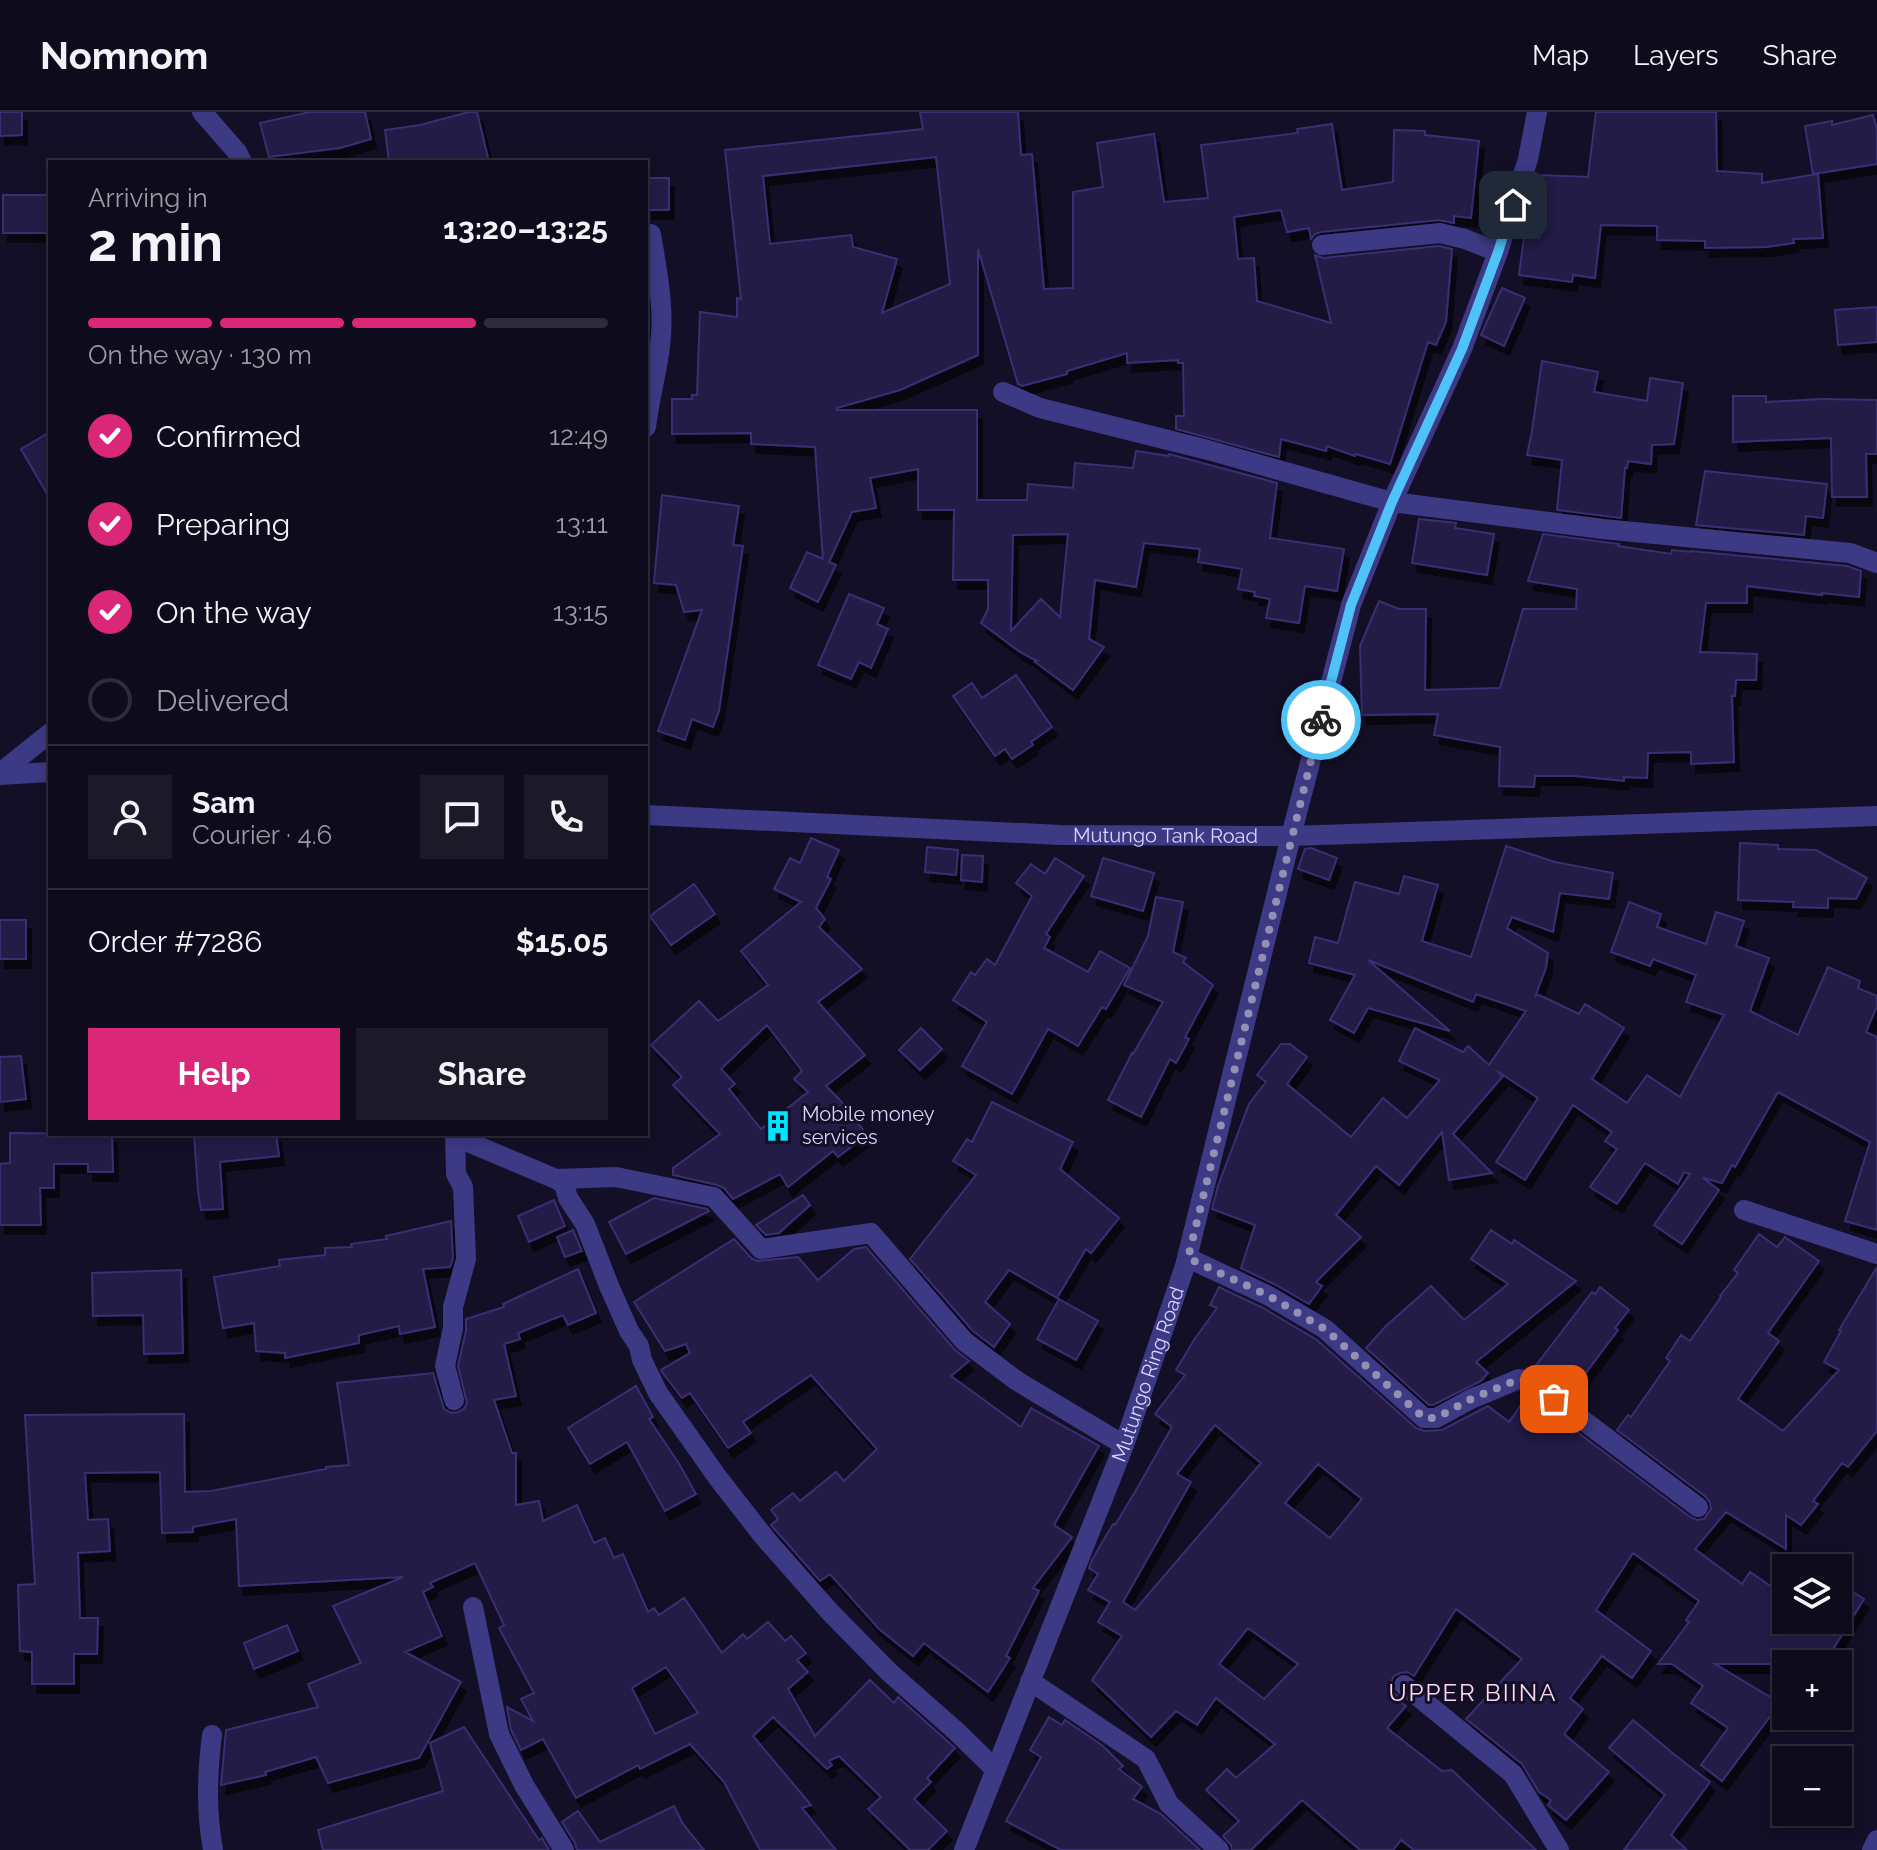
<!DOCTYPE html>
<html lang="en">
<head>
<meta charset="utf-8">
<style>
	:root { --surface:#0e0b1c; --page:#1c1929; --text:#f1f3f6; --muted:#9b9ba3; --line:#2e2b3b; --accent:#db2777 }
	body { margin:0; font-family:Raleway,sans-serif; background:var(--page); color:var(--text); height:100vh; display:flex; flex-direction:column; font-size:30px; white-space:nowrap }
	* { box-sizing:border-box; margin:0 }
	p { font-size:26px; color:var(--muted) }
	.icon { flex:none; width:44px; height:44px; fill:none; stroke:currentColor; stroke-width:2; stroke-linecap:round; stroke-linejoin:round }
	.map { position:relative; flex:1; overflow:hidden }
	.details { position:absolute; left:48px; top:48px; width:600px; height:976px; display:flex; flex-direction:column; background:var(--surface); border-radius:0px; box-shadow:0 4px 12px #0003,0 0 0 2px var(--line) }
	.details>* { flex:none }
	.fabs { position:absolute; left:1772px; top:1442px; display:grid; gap:16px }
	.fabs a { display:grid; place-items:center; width:80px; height:80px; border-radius:0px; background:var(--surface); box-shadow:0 4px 12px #0003,0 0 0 2px var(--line); font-size:40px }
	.pin { position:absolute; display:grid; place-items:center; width:68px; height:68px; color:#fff; margin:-34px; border-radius:16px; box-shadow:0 4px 12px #0006 }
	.courier { position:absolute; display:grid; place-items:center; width:80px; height:80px; margin:-40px; border:6px solid #4fc3f7; border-radius:50%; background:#fff; color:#222; box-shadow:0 2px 10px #0007 }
	.head em { font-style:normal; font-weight:700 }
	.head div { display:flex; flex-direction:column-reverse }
	.head { display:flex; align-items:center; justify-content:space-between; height:136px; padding:0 40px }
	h1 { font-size:52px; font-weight:700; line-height:60px }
	.bar { display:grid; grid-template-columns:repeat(4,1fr); gap:12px 8px; align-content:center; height:96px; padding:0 40px }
	.bar i { height:10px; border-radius:6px; background:var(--line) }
	.bar .current { background:var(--accent) }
	.bar p { grid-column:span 4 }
	.line { display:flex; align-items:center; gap:20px; padding:0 40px; border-top:2px solid var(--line) }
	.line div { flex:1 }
	.round { display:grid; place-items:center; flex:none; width:84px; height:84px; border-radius:0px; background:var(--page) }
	ol { padding:0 40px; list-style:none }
	li { display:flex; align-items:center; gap:24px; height:88px }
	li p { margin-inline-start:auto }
	li .icon { padding:8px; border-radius:50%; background:var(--accent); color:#fff; stroke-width:4 }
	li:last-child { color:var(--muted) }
	li i { width:44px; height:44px; border:4px solid var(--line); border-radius:50% }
	.cta { display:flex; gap:16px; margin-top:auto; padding:16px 40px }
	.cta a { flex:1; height:92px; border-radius:0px; background:var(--accent); color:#fff; font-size:32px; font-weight:700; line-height:92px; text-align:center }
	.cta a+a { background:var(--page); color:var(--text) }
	header { display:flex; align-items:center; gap:48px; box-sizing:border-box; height:112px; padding:0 40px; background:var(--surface); border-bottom:2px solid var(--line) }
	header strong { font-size:38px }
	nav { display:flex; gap:44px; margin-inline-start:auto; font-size:28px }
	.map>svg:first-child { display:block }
</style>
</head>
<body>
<header>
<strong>Nomnom</strong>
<nav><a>Map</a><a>Layers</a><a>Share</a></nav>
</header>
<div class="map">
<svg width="1877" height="1738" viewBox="0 0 1877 1738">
	<defs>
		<filter id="shadow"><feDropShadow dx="5" dy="9" stdDeviation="0" flood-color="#0009"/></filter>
	</defs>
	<rect width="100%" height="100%" fill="#130f26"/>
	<!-- building -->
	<g fill="#241b47" stroke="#3b2d73" stroke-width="2" fill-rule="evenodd" filter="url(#shadow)">
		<polygon points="0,0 22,0 22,23 0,24"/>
		<polygon points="310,0 365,0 371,27 340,36 269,45 260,11"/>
		<polygon points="469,0 477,0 489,50 389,50 385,18 420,13"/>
		<path d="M920,0h98l3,43 11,-1 12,135 29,-1v-96l30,-5 -6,-44 57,-9 10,68 44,-4 -7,-53 97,-12 -1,-4 35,-5 10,66 51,-8 1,-52 31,1v4l54,6 -8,77 -17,-2v7l-15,-3 -118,12 -6,2 -4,5 -2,-11 -22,4 -6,-22 -47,7 4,42 16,-1 3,43 74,22 -16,-68 8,3 116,-12 13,3 -6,73 -10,23 -8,-3 -38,122 -34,-10 -1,2 -28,-10 -1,5 -45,-12 -2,18 -103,-28v-13h8l-1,-53h-5v-3l-51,3v-10l-60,18v3l-45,12 -4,-2 -40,-135v106l-78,35 -63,18v2h140v90h50l1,-16 45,4 2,-25 58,5 3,-17 33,5v-2l108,29 -7,55 74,11 -7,42 -32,-5 -6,37 -33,-5 4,-19 -16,-3 1,-4 -17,-3 4,-20 -44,-7 2,-13 -56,-6 -8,44 -41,-7 -6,59 15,8 -31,43 -38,-28 2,-1 -17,-9 -39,-29 7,-14v-29h-35l1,-70h-36v-41l-48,9 6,30 -24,4 -23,50 7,3 -18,37 -28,-14 17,-36 16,7 -8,-112 -64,-3v-11l-79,1v-35h20v-4h5l3,-83 37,5v-19l4,1 -16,-149 198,-21zM936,45l14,127 -68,29 15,-54 -44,-12 -2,-12 -81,9 -7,-68zM1068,422l-8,83 -19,-18 -30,32 2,-96z"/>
		<polygon points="1596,0 1716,0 1717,59 1762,62 1762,71 1818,62 1823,126 1793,127 1794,131 1767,135 1705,136 1705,129 1657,128 1657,114 1601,113 1595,166 1573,163 1572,170 1519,163 1524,125 1539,126 1542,63 1588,65"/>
		<polygon points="1873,3 1877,18 1877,52 1813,62 1805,14 1832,9 1832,13"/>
		<rect x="647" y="66" width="22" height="32"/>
		<rect x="3" y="83" width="47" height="38"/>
		<polygon points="1502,176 1525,186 1504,234 1481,223"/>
		<polygon points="1877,195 1877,230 1838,233 1835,198"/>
		<polygon points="1542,249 1598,260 1594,280 1647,289 1650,266 1683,271 1674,332 1652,333 1651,352 1628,349 1627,356 1625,356 1621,406 1557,398 1562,348 1527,343 1532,319"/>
		<polygon points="1733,284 1766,284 1766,290 1823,287 1877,288 1877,342 1866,342 1867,385 1832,385 1831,326 1733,330"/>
		<polygon points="50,320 50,387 21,337"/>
		<polygon points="1705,359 1827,372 1823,406 1806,404 1804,423 1696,413"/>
		<polygon points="662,383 739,394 733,433 743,434 719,599 713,615 692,607 685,628 658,619 702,498 684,500 676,473 654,471"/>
		<polygon points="1419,407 1456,411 1455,416 1494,422 1487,463 1412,451"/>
		<polygon points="1543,422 1619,432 1618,434 1671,442 1672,438 1691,440 1691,439 1847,454 1861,459 1859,485 1822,481 1822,483 1747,474 1747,491 1706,491 1700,540 1757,542 1756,568 1736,568 1735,584 1732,584 1734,650 1691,652 1691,640 1648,641 1647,666 1624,665 1624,669 1575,664 1535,664 1534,675 1499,674 1500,635 1434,623 1438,602 1362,603 1360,534 1379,489 1399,497 1426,497 1425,578 1500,576 1523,497 1576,497 1577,477 1528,469"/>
		<polygon points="849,482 884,496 877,512 888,517 871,556 859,550 851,567 818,553"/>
		<polygon points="1016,563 1052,615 1031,630 1033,633 1012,647 1005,637 995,644 953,584 972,571 982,586"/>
		<path d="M811,726l28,12 -12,27 4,2 -15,29 9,11 -6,8 43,42 -44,33 47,53 -39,31 13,13 28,36 -29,22 -5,-6 -45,36 -8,-13 -47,25 -9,-11 -7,-3 -44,-10v-7l47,-34 -47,-49 9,-8 -31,-32 48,-44 19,20 50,-36 -27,-34 60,-49 -27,-13 16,-31 10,5zM767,913l35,46 -8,8 14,13 -47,37 -32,-40 6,-5 -14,-15z"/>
		<polygon points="1740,731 1778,733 1778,737 1816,738 1867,766 1856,787 1828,786 1828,796 1793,795 1794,790 1738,788"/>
		<polygon points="1506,734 1555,750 1613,761 1609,787 1560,781 1553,820 1512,805 1507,816 1548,841 1546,856 1535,885 1537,882 1579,902 1585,892 1624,916 1592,967 1627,991 1647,963 1680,985 1724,903 1686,890 1696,863 1653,847 1650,854 1611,840 1629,790 1661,802 1657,815 1706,832 1716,800 1744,809 1736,834 1769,846 1750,899 1798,923 1828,855 1860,869 1858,876 1877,884 1877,894 1866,920 1877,925 1877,1118 1845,1109 1870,1030 1778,980 1735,1055 1732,1053 1722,1071 1703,1066 1719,1078 1682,1132 1654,1113 1690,1062 1684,1060 1678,1072 1645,1051 1617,1092 1590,1075 1617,1037 1605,1029 1612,1020 1573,993 1525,1068 1496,1050 1538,986 1497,959 1503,964 1453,1022 1492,1061 1449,1068 1442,1020 1399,1073 1376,1054 1336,1103 1361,1125 1316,1170 1322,1174 1309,1192 1276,1173 1241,1156 1255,1113 1212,1097 1218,1074 1249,992 1266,970 1257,963 1281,932 1290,932 1307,945 1287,972 1351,1025 1383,986 1407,1006 1440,968 1399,949 1415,916 1463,940 1468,934 1489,953 1526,899 1476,882 1473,890 1368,848 1450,919 1368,896 1354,921 1330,908 1355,863 1309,851 1315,825 1338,831 1355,770 1399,782 1404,764 1438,773 1422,829 1471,845"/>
		<polygon points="927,735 958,738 956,763 925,760"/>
		<polygon points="1311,736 1337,746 1329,768 1298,757 1305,737"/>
		<polygon points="962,743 983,744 982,770 961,768"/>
		<polygon points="1055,746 1084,764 1046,822 1050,825 1044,836 1088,860 1100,839 1130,856 1106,897 1102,895 1078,934 1048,917 1012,982 962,954 987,910 953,888 971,860 975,863 987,847 995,853 1032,784 1016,771 1031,752 1045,762"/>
		<polygon points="1103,746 1154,761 1143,799 1091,784"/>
		<polygon points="694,772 715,802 671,833 650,804"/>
		<polygon points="1156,785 1183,790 1173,840 1186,846 1183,850 1213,873 1185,925 1189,927 1176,951 1170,947 1141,1005 1108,988 1132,941 1133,942 1163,890 1124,873 1148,824"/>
		<rect x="0" y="808" width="26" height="39"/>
		<polygon points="921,916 942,937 920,958 899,938"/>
		<polygon points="21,944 26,987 0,990 0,945"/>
		<polygon points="992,990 1073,1030 1060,1057 1119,1106 1091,1141 1086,1137 1057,1186 1009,1158 985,1190 1010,1212 994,1235 973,1219 910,1147 976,1063 953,1049 967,1027 972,1030"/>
		<polygon points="10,1021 112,1022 113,1060 88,1060 88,1052 54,1052 54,1076 40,1076 41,1113 0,1113 0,1052 10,1051"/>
		<polygon points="194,1022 276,1022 279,1044 220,1050 223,1097 201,1098 198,1079"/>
		<polygon points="803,1083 810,1093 779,1121 766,1123 756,1113"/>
		<polygon points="654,1086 707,1097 709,1099 626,1142 609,1110"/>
		<polygon points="554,1088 565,1114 529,1130 518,1104"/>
		<polygon points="451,1109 453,1146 450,1155 423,1157 435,1215 400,1222 399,1214 359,1223 359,1231 285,1246 285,1241 256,1239 254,1211 223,1216 214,1165 280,1154 279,1148 325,1143 325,1136 352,1135 351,1132 387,1127 386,1124"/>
		<polygon points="573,1118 582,1139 565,1145 557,1125"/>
		<polygon points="1491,1118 1512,1132 1514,1128 1576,1169 1476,1250 1488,1261 1481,1269 1433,1293 1429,1293 1366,1236 1386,1214 1431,1174 1464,1208 1508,1172 1471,1147"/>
		<path d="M1759,1122l18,13 8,-10 1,1 33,23 -51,72 11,8 -41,58 45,32 56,-61 -15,-8 17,-31 -2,-1 38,-63v164l-29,36 -6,-4 -29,38 5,3 -17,21 -15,-10v34l-60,-37 -31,37 47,35 8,-12 36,25v23h52v-37l26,16 -40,65h-109l65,39 -58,78 -21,-16 27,-37 -37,-25 12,-17 -31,-22h-14l31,-42 -3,-2 13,-19 -66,-48 -37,57 55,41 -19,27 -30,-22 -32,42 13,11 -19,25 45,38 -43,48 -18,-15 3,-5 -12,-8 -17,-28 -56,-45 56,-60 -66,-50 -42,67 -7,-4 -7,1 -6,3 -3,6 1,8 8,9 -1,2 7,5 -19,22 55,43 10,-1 84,80h-122l-13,-10 -8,10h-33l-58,-50 -51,50h-19l-1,-5 -8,-9 16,-15 -33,-31 21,-21 9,9 39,-34 -59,-46 -19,27 -21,-14 -25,26 -59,-57 30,-44 -24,-14 12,-20 -22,-12 10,-16 -9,-6 3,-8 21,-36 2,1 20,-33 37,-65 -17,-13 30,-39 -9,-5 18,-30 23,-32 -7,-3 9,-18 44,21 54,32 99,88 8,3 18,-1 46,-24 21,16 19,-27 162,122 7,3 7,-1 7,-10 -1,-6 -4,-6 -89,-67 11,-15 3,2 39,-56 -4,-3 15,-23 9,6 31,-44 -1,-1 18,-23 -4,-3zM1215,1313l46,38 -126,147 -12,-8 68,-120 -14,-8zM1318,1352l44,35 -32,39 -45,-35zM1248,1516l50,36 -34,35 -45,-35z"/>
		<polygon points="734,1127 751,1146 757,1149 798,1145 818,1168 854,1137 866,1135 954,1237 969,1249 951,1264 1021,1315 1031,1296 1099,1334 1054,1413 1072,1425 1033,1476 1039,1479 1006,1544 1010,1546 988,1580 924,1531 913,1544 879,1517 830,1462 820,1469 771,1413 778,1407 771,1398 793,1381 800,1389 836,1360 844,1369 877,1337 811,1263 743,1310 751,1321 728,1336 690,1281 682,1286 662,1260 661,1258 690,1241 686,1232 665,1239 634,1190"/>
		<path d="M578,1157l18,44 -28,12 -5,-10 -45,18 2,6 -16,5 12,52 -22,4 18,53h4v52l23,-4 4,20 34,-16 17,38 11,-5 9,20 9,-4 25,58 6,-4 5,7 25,-17 38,55 21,-19 4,5 21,-17 17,19 6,-5 15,17 -9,7 11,12 -20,17 27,47 55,-56 24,23 4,-6 57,51 -28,30 4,4 -17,17 33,32 -19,19h-18l-42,-41 13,-12 -42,-41 -10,5 3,4 -5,4 -54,-52 -20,19 58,69 -9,3 34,42h-76l-36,-68 -34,-38 -50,25 -2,-4 -62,33 -33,-59 -22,11 -10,-20 -4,-23 26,14 -12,-22 13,-6 -35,-65 5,-3 -29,-62 -45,20 3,4 -10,5 19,44 -37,16 56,30 -42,76 -91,25 -12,-26 -51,15 1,3 -45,10 5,-55 92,-23 -10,-23 53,-21 -28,-57 70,-29 -164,9 -3,-67 -43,8v5l-31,1 -2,-61 -75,1 3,47 20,-1 2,32 -32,2 2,65h18l-1,36h-23v30h-42v-32l-12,-1 -2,-66 17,-1 -10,-169 159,-1 1,78 26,-1 115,-22v-2l23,-2 -12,-82 96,-10 11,36 7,4 7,-1 6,-3 3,-6 -9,-37 8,-35v-12l38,-12 -1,-3zM666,1555l32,46 -43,21 -23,-46z"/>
		<polygon points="181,1158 183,1241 144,1242 143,1203 93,1204 92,1161"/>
		<polygon points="1600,1175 1629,1198 1615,1216 1618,1218 1570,1282 1534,1256 1592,1180 1595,1182"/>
		<polygon points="1059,1187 1098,1209 1076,1248 1037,1227"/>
		<polygon points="636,1274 653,1305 649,1307 678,1350 696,1382 665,1399 627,1330 590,1352 568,1316"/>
		<polygon points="287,1513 298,1539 254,1557 244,1531"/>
		<polygon points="1049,1605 1062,1613 1065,1608 1103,1634 1123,1654 1119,1657 1142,1675 1133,1687 1161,1702 1200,1738 1061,1738 1006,1709 1041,1645 1030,1638"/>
		<polygon points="1633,1608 1675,1643 1710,1670 1671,1723 1687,1738 1624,1738 1665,1683 1609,1636"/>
		<polygon points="464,1615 539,1728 542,1726 549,1738 323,1738 318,1718 443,1679 430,1631"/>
		<polygon points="674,1694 683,1712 704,1738 577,1738 575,1731 562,1710 578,1699 600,1730"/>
	</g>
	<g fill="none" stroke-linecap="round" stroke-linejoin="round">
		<!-- minor -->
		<g stroke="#3d3a85" stroke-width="20">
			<polyline points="202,0 237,40 242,50"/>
			<polyline points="1322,133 1440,121 1465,127 1498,140"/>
			<polyline points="1003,280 1040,296 1208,338 1392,390 1603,417 1850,441 1877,451"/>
			<path d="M646,315c3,-27 11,-54 14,-81 5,-38 -3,-75 -9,-112"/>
			<polyline points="0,661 50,621"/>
			<polyline points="456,1025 556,1067 564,1072 568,1086 585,1112 609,1174 629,1219 639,1234 642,1248 658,1281 718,1366 764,1425 830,1500 889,1560 956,1619 995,1657"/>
			<polyline points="556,1067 616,1065 714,1085 761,1137 871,1121 964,1229 1017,1269 1124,1333"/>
			<polyline points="1744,1098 1877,1142"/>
			<polyline points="1188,1146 1269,1184 1325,1217 1424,1306 1436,1306 1471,1287 1519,1267 1531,1269 1698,1395"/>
			<polyline points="454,1288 445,1254 453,1216 453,1195 466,1147 463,1075 456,1062 455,1022"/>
			<polyline points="473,1495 499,1622 524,1673 564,1738"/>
			<polyline points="1030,1569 1146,1647 1169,1692 1219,1738"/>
			<polyline points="1404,1573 1513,1662 1559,1738"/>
			<path d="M212,1623c-5,41 -6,75 1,115"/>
			<path id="s1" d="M964,1738l160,-405 61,-179 106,-430 60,-231 41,-103 70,-153 36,-97 30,-93 9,-47"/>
			<polyline points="1872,1738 1877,1728"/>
		</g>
		<!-- tertiary -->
		<g stroke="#3d3a85" stroke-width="20">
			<polyline points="0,663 50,660"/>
			<path id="s2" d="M646,703l415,20 230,1 586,-20"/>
		</g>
	</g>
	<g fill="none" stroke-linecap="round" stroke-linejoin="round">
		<!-- done -->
		<polyline stroke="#948fb3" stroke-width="8" stroke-dasharray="0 14.4" points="1321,608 1188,1146 1269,1184 1325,1217 1424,1306 1436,1306 1471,1287 1519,1267 1531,1269 1554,1287"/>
		<!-- route -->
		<polyline stroke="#4fc3f7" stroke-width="10" points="1321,608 1351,493 1392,390 1462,237 1498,140 1513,93"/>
	</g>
	<!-- icons -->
	<defs>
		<symbol id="building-bare" viewBox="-9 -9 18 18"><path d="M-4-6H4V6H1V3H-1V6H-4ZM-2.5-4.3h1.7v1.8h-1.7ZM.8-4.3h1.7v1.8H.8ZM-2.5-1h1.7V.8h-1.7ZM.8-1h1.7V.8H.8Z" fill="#00e5ff" stroke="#130f26" stroke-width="2.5" paint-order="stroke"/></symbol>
	</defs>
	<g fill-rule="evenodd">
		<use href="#building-bare" x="756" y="992" width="44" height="44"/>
	</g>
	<g text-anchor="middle" stroke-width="6" stroke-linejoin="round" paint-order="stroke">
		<!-- street labels -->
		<g font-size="20" fill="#d9d4ff" stroke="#130f26">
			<text dy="7" stroke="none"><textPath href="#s2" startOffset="520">Mutungo Tank Road</textPath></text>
			<text dy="7" stroke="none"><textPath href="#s1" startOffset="510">Mutungo Ring Road</textPath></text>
		</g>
		<!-- poi labels -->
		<g font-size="20" fill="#d9d4ff" stroke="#130f26" text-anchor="start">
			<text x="802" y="1009">Mobile money<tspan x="802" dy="23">services</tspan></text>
		</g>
		<!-- quarter labels -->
		<g font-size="24" letter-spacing="2" fill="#ffd6f0" stroke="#130f26">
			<text x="1473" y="1589">UPPER BIINA</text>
		</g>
	</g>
</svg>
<div class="fabs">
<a><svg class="icon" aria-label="layers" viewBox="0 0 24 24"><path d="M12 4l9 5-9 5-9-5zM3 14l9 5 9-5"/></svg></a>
<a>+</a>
<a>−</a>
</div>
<div class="pin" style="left:1554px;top:1287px;background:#ea580c"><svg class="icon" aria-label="bag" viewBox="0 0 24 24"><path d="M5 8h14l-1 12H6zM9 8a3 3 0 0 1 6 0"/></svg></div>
<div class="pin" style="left:1513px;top:93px;background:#1f2937"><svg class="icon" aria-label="home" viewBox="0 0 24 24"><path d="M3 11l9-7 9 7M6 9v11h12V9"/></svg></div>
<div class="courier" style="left:1321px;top:608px"><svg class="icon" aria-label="bike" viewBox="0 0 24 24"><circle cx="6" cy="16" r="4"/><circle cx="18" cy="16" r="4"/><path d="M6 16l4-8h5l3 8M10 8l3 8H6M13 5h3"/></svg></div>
<section class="details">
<div class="head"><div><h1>2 min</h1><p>Arriving in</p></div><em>13:20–13:25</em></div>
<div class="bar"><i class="current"></i><i class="current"></i><i class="current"></i><i></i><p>On the way · 130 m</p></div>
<ol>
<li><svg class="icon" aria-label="check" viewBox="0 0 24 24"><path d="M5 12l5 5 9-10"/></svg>Confirmed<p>12:49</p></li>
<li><svg class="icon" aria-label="check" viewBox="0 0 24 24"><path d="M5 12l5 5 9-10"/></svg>Preparing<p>13:11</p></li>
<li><svg class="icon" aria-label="check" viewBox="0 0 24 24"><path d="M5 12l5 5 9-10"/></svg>On the way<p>13:15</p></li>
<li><i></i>Delivered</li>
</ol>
<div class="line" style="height:144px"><a class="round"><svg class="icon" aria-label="person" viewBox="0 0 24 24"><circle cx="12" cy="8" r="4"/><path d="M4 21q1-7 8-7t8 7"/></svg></a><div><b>Sam</b><p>Courier · 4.6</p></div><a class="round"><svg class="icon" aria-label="chat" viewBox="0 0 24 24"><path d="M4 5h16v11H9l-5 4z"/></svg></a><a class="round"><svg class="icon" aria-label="phone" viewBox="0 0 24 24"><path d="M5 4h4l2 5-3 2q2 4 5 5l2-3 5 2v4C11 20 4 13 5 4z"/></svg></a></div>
<div class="line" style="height:104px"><div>Order #7286</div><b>$15.05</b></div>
<div class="cta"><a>Help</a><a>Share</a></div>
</section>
</div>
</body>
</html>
